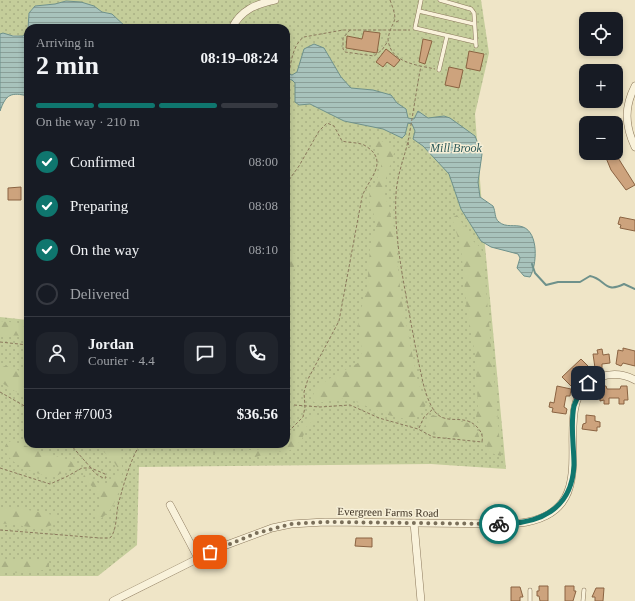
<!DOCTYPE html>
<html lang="en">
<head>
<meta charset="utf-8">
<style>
	:root { --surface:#171b24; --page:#20242c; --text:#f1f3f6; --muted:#9ea1a6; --line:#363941; --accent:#0f766e }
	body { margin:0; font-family:"Times New Roman",serif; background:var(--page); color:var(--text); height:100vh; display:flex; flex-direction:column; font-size:15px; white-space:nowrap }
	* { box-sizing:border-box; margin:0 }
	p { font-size:13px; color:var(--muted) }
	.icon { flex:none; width:22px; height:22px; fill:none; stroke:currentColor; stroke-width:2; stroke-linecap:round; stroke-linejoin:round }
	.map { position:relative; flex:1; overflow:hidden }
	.drawer { position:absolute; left:24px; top:24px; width:266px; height:424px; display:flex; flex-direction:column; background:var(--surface); border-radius:12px; box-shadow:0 2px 6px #0003 }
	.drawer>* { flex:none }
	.controls { position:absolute; left:579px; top:12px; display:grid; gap:8px }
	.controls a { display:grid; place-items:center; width:44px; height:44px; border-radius:8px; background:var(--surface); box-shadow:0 2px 6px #0003; font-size:20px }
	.pin { position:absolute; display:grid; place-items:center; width:34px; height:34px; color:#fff; margin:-17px; border-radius:8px; box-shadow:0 2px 6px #0006 }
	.courier { position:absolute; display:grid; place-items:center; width:40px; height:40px; margin:-20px; border:3px solid #0f766e; border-radius:50%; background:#fff; color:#222; box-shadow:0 1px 5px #0007 }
	.overview em { font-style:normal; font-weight:700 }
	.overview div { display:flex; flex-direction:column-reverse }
	.overview { display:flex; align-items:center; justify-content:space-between; height:68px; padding:0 12px }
	h1 { font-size:26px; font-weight:700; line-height:30px }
	.bar { display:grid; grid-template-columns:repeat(4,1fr); gap:6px 4px; align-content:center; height:48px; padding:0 12px }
	.bar i { height:5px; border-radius:3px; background:var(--line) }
	.bar .on { background:var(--accent) }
	.bar p { grid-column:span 4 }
	.line { display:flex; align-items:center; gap:10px; padding:0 12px; border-top:1px solid var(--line) }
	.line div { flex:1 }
	.round { display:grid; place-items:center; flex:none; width:42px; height:42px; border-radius:12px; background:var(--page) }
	ol { padding:0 12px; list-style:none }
	li { display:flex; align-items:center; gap:12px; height:44px }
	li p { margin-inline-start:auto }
	li .icon { padding:4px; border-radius:50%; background:var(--accent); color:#fff; stroke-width:4 }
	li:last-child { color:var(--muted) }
	li i { width:22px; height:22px; border:2px solid var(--line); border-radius:50% }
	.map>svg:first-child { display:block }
</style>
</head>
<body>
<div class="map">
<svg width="635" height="601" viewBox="0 0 635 601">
	<defs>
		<pattern id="grass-dots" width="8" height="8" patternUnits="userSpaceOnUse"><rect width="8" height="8" fill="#c4cd9a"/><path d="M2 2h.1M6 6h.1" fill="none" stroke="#a9b084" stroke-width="1.8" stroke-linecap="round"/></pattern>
		<pattern id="forest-firs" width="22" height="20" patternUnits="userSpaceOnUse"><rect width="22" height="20" fill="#c4cd9a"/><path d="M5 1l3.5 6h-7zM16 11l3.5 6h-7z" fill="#a9b084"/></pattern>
		<pattern id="water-rules" width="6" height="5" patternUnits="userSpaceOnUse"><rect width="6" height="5" fill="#a8c3bc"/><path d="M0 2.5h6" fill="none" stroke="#8a9f98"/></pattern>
	</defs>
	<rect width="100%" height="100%" fill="#efe5c7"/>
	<!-- grass -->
	<polygon fill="url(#grass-dots)" points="0,0 481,0 489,53 475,114 485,246 506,469 431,464 139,467 137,545 98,576 0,576 0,317 28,320 28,444 286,444 286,28 127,28 108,13 102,12 88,4 66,1 55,4 35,6 29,13 27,33 23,36 0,34"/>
	<!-- forest -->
	<g fill="url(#forest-firs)">
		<path d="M373,137l15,7 7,6 -9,28 -2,13 10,37 7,68 9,47 7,35 9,27 -12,16 -26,-6 -41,-17 -30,5 -4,-1c-5,-18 34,-31 46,-40l3,-11 -4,-30 9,-34 3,-39 7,-24 -8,-24 1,-8 9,-17 3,-12 -3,-11 -9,-10z"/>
		<polygon points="457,215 473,241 481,248 483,256 501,456 488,452 484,434 476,417 478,408 475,353 467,312 461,248 452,218"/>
		<polygon points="291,252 296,255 296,258 289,291 289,303 286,308 286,257"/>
		<polygon points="0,321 28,324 28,336 0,335"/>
		<polygon points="5,366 11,367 28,375 28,399 0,382 0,368"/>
		<path d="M316,412l1,5 -10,9 -5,13 -9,10 -8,3h-13l-20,6 -5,-2 1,-6c14,1 24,-6 38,-6v-4c11,-7 21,-26 30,-28z"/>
		<path d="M433,415l14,5 22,3 9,10 2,7c-10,1 -47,-4 -55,-10l-1,-3 5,-10z"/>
		<path d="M11,441l45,15 16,6 4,4 -22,11h-4c-12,-3 -50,-14 -44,-33z"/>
		<path d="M96,444h26c-2,9 0,16 0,25 0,18 -7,43 -24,51l-3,-2c0,-5 4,-7 5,-12 4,-13 -10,-20 -17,-28l1,-3c9,2 12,9 20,10l10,-6 5,-9 -5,-8z"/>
		<path d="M206,444h25c-4,12 -17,12 -25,4z"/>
		<path d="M0,507l18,1 35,7 3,3 1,5c-23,11 -35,-1 -57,1z"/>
		<polygon points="42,559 49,563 49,569 24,573 0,572 0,560"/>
	</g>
	<!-- water -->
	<g fill="url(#water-rules)" stroke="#6e918b">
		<polygon points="66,1 81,2 94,6 102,12 112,14 127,28 28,29 29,13 35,6 55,4"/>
		<path d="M28,30v66c-17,-4 -22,-2 -28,15v-77l3,-1 10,3h10z"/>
		<path d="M314,44l10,4 17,29 10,11 22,2 18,5 6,8 9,6 2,9 6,1 4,-8 10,7 16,-2 6,2 25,18 7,18 -4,28 2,15 13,9c3,6 1,12 6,16 7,6 16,2 24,5 16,6 14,38 7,50l-6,-1 -7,-8 3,-10 -2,-4 -27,-7 -10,-6 -20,-32 -12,-35 -26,-28 -10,-7 2,-8 -3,-7 -4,-1 -3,12 -3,3 -19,-9 -39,-8 -34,-17 -11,1 -4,-3v-19l-3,-3 -6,-1v-6l6,2 5,-3 7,-23z"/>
	</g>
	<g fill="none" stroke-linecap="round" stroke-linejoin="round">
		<!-- stream -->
		<path stroke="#6e918b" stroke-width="2" d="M532,264l3,9 11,12 12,-3h22l10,-6c16,3 14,18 34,8l11,5"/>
	</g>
	<!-- building -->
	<g fill="#cda37d" stroke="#8a6342">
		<polygon points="364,31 380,33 377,53 346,48 347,36 362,39"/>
		<polygon points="423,39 432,41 425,64 419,62"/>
		<polygon points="386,49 400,60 394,67 387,62 383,67 376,62"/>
		<polygon points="469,51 484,54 480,71 466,68"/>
		<polygon points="449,67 463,70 459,88 445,85"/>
		<polygon points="604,153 615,153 635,185 626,190 611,170"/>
		<polygon points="21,187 21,200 8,200 8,188"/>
		<polygon points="620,217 635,220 635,231 620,228 621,225 618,224"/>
		<polygon points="623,348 635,351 635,366 623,363 621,366 616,364 618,350 623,351"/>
		<polygon points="602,349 603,355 609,354 610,363 602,364 602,368 595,368 593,354 598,354 597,350"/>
		<polygon points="581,359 591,369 587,374 583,372 580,376 576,380 577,383 572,387 562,377"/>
		<polygon points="557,386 571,389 570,396 566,396 564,407 567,409 566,414 552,412 553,408 549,407 550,402 554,403"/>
		<polygon points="600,386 606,386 607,389 620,389 621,386 627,386 628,400 624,400 624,404 619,404 619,398 609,398 609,404 604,404 604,400 600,401"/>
		<polygon points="586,415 595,416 595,421 600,422 600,427 597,427 597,431 582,429 583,424 586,423"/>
		<polygon points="356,538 372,538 372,547 355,546"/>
		<polygon points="539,586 548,586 548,601 540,601 539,596 537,596 537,591 539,591"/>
		<polygon points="565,586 574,586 574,591 576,591 573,601 565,601"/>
		<polygon points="511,587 520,587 523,597 520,597 520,601 511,601"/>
		<polygon points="596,588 604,588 603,601 595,601 595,597 592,597"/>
	</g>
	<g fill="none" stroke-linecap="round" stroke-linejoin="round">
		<defs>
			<g id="lane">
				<polyline points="421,0 415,28 475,42"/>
				<polyline points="440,0 471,9 474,13 476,46"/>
				<polyline points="419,11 474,24"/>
				<polyline points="439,70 447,36"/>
				<polyline points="530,590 530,601"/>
				<polyline points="583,601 584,590"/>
			</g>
			<g id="street">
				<path d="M232,28c9,-18 24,-24 43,-28"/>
				<path d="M635,86c-11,21 -10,40 0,61"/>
				<polyline points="170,505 198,558"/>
				<polyline points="414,523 421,601"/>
				<path d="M113,601l108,-54 51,-19 19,-4 34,-2 184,2c114,-5 26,-122 91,-147 12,-4 24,-3 35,3"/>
			</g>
		</defs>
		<!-- lane casing -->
		<use href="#lane" stroke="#8b785c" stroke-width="4.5"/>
		<!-- street casing -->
		<use href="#street" stroke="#8b785c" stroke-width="8"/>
		<!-- path -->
		<g stroke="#8b785c" stroke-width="1" stroke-dasharray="3 2" stroke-linecap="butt">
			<path d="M390,0c10,26 2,17 -2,39 2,24 29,26 47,30"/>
			<polyline points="396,22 400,20"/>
			<polyline points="350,30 343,38 343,49 345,52 374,56 382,50 388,41"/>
			<path d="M286,98c3,-17 3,-52 18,-61l39,-7h67"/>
			<polyline points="408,142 409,148"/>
			<path d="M286,184l13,-18 20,-35 8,-8 7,3 8,15c7,2 15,1 22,4 28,16 3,35 -2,52l-23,124 -31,58 -4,13 1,15 -2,10 -17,17"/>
			<polyline points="0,342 28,345"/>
			<polyline points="0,392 28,408"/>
			<path d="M294,405l26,2 30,-2 29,13 39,11 15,8 49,5c1,-6 0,-9 -4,-14 -13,-15 -29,-3 -41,-14 -8,-8 -13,-26 -15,-36 -5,-22 -9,-44 -13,-66 -7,-38 -15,-79 -13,-118 1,-19 8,-35 12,-53 5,-25 8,-50 13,-75"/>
			<polyline points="419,428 424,417 433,409"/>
			<polyline points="252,444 255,447 263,444"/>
			<path d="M0,468l50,16 16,-7 16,-9h9l14,6 1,4c-6,0 -12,-5 -15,-10l-21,-24"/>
			<path d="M0,530l100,8h10c7,-7 6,-24 8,-33 6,-21 11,-42 22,-61"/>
		</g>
		<!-- lane -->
		<use href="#lane" stroke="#f9f2db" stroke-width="3.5"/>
		<!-- street -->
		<use href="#street" stroke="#f9f2db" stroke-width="7"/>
	</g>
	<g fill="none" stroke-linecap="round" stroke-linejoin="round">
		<!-- done -->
		<polyline stroke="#7a6f5a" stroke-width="4" stroke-dasharray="0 7.2" points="210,552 257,533 291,524 325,522 499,524"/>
		<!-- route -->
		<path stroke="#0f766e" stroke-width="5" d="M499,524c40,0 73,-14 75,-59 0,-19 -4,-40 0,-59l4,-10 10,-13"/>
	</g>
	<g text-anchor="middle" stroke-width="3" stroke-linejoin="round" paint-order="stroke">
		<!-- street labels -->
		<g font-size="11" fill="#3b2f20" stroke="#f6efd7">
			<text transform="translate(388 512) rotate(1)" y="4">Evergreen Farms Road</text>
		</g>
		<!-- water labels -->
		<g font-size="12" font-style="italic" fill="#2f5b5b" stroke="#f6efd7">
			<text x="456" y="152">Mill Brook</text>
		</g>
	</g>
</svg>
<div class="controls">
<a><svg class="icon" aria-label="locate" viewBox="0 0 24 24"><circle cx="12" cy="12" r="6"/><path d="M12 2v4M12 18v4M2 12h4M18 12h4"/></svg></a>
<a>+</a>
<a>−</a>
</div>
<div class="pin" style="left:210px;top:552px;background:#ea580c"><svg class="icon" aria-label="bag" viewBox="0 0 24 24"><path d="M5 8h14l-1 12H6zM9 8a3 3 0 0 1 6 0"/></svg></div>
<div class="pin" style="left:588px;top:383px;background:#1f2937"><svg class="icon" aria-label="home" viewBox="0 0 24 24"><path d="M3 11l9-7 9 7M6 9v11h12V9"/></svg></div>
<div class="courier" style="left:499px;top:524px"><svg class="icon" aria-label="bike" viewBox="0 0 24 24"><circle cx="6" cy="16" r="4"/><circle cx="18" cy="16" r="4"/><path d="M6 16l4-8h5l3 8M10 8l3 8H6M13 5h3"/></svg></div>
<section class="drawer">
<div class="overview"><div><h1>2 min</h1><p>Arriving in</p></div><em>08:19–08:24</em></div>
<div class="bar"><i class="on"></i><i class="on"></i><i class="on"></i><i></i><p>On the way · 210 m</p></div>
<ol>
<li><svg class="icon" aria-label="check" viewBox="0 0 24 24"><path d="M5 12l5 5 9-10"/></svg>Confirmed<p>08:00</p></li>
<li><svg class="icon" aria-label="check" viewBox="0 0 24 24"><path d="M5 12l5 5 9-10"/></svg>Preparing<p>08:08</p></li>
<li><svg class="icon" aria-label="check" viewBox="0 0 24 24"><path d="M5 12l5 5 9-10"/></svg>On the way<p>08:10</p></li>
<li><i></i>Delivered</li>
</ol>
<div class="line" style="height:72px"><a class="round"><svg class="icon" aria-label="person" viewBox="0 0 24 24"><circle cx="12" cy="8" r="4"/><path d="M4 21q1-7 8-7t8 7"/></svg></a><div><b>Jordan</b><p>Courier · 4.4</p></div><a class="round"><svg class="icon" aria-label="chat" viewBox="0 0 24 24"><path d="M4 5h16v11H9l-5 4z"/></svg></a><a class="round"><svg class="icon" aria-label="phone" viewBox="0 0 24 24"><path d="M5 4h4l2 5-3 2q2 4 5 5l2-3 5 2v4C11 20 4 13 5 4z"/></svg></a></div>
<div class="line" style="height:52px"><div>Order #7003</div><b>$36.56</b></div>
</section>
</div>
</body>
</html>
